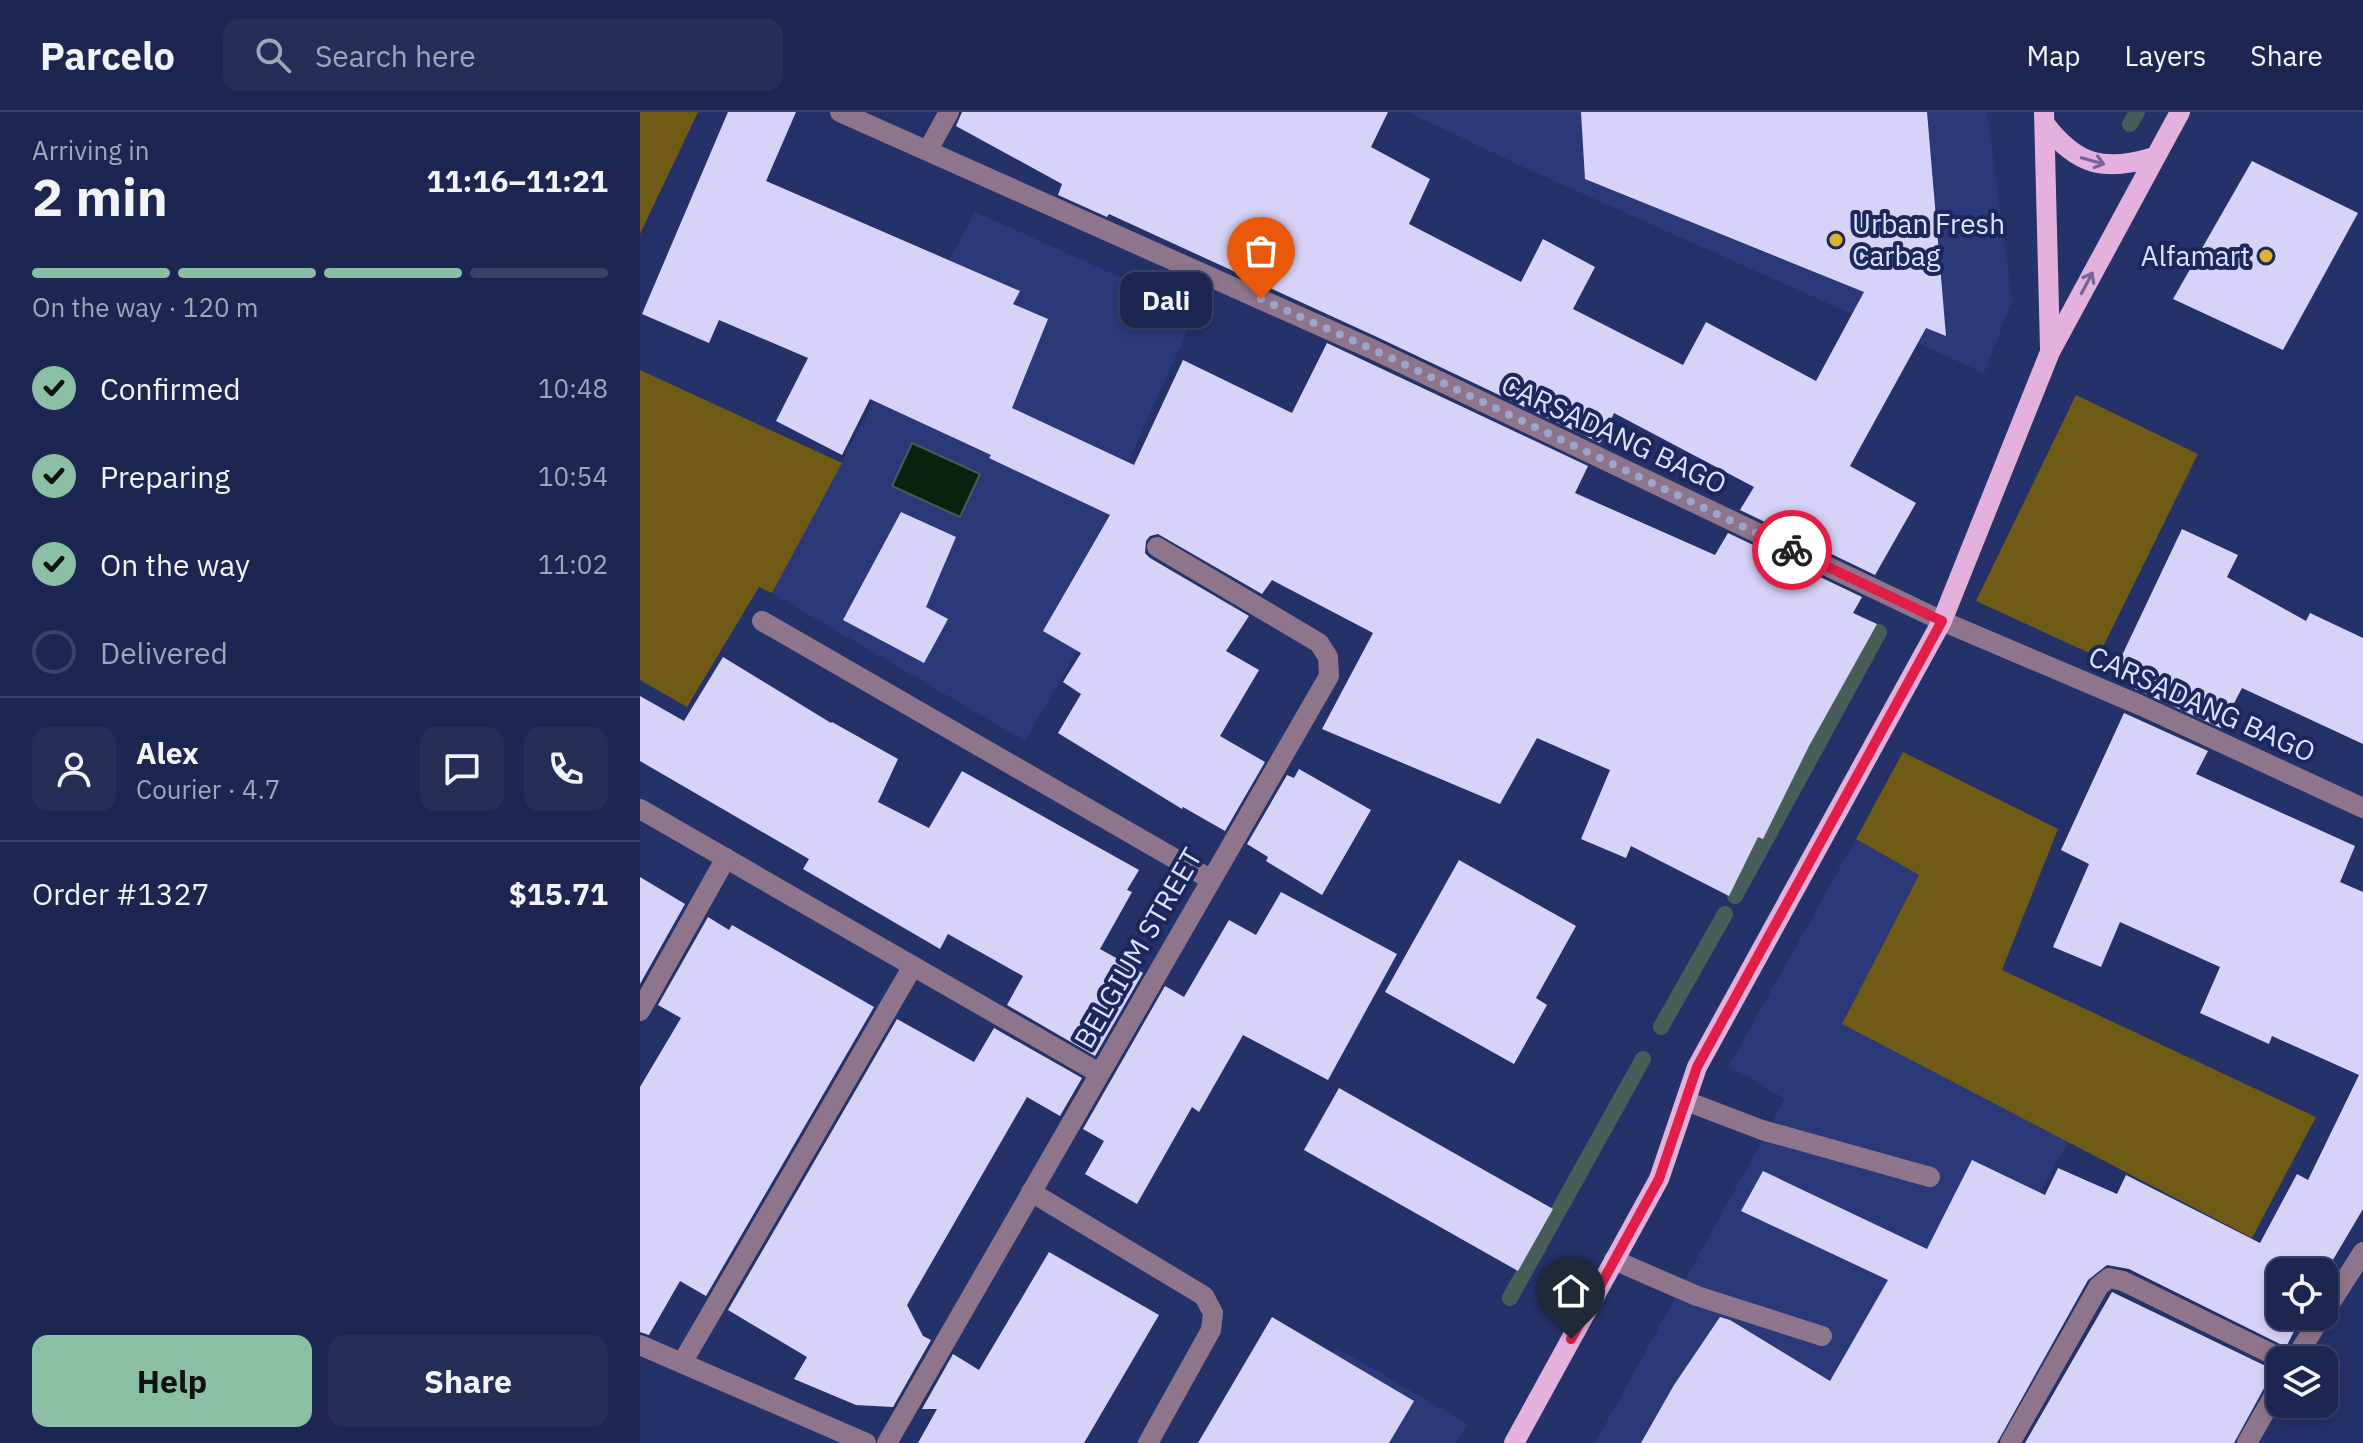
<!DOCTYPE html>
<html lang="en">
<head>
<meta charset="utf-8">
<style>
	:root { --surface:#1c2650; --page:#252e57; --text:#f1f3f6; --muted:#a0a5b7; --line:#3a4367; --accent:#8abfa5 }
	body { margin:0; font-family:"IBM Plex Sans",sans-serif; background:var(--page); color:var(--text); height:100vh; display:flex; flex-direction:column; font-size:30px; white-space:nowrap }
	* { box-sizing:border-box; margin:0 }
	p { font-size:26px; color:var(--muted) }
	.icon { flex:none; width:44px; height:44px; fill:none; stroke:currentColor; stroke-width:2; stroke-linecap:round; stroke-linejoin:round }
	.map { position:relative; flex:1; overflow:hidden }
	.drawer { display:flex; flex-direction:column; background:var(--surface); width:640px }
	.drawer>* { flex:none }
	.fabs { position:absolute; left:1626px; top:1146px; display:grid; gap:16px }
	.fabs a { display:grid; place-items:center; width:72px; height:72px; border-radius:16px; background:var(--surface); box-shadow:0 4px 12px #0003,0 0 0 2px var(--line); font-size:40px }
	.pin { position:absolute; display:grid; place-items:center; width:68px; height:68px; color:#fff; margin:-82px -34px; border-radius:50% 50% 50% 0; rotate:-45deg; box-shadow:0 0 8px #0007 }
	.pin .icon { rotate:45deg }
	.courier { position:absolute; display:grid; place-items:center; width:80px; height:80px; margin:-40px; border:6px solid #e11d48; border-radius:50%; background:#fff; color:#222; box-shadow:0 2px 10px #0007 }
	.bubble { position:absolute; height:56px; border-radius:16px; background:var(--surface); box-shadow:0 4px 12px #0003,0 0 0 2px var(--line); font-size:26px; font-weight:800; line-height:56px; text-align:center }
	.overview em { font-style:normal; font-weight:800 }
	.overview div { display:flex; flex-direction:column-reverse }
	.overview { display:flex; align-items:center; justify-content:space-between; height:136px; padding:0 32px }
	h1 { font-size:52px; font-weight:800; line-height:60px }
	.bar { display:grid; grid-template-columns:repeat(4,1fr); gap:12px 8px; align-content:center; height:96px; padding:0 32px }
	.bar i { height:10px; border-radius:6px; background:var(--line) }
	.bar .active { background:var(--accent) }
	.bar p { grid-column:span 4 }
	.line { display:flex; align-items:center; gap:20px; padding:0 32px; border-top:2px solid var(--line) }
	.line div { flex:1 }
	.round { display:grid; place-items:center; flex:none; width:84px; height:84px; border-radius:16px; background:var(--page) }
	ol { padding:0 32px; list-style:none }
	li { display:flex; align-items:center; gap:24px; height:88px }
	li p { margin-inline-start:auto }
	li .icon { padding:8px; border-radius:50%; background:var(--accent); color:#111; stroke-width:4 }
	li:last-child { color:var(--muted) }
	li i { width:44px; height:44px; border:4px solid var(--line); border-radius:50% }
	.button { display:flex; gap:16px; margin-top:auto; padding:16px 32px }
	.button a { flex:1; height:92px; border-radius:16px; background:var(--accent); color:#111; font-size:32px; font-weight:800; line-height:92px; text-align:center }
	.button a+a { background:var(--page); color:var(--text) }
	header { display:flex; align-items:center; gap:48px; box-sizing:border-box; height:112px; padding:0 40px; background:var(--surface); border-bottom:2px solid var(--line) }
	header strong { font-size:38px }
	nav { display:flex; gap:44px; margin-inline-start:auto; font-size:28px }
	.search { width:560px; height:72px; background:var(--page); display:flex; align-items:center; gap:20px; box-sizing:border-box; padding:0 28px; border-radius:16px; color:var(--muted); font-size:30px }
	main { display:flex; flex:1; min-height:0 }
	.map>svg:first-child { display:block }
</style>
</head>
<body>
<header>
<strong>Parcelo</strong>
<div class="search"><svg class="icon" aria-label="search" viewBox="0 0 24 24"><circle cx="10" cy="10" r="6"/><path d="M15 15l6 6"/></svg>Search here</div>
<nav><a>Map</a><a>Layers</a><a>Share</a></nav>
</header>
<main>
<section class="drawer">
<div class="overview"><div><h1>2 min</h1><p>Arriving in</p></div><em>11:16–11:21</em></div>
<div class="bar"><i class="active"></i><i class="active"></i><i class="active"></i><i></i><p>On the way · 120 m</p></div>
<ol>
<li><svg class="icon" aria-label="check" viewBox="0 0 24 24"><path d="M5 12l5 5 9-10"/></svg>Confirmed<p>10:48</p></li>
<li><svg class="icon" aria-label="check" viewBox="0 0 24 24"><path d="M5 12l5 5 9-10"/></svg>Preparing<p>10:54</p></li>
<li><svg class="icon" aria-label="check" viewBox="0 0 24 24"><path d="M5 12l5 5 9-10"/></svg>On the way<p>11:02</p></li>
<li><i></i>Delivered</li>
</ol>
<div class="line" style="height:144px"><a class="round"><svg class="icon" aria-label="person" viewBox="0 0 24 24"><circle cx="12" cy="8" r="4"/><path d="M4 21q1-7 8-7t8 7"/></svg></a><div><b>Alex</b><p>Courier · 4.7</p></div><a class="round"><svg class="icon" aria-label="chat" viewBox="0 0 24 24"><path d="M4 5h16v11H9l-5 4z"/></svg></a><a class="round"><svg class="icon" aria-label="phone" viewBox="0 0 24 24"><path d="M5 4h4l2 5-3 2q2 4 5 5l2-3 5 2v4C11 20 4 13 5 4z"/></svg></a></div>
<div class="line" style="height:104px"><div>Order #1327</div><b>$15.71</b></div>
<div class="button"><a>Help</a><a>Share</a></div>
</section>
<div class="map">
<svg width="1723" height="1331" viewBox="0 0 1723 1331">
	<rect width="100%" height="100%" fill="#25326a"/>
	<!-- built -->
	<g fill="#2b3978">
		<polygon points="767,0 1347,0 1372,189 1344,261 892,59"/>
		<polygon points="335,100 556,199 478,373 587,428 676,253 803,307 701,504 511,409 385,629 132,481"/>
		<polygon points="1216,727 1279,763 1202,912 1428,1030 1259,1331 955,1331 1145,987 1089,954"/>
		<polygon points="696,1235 827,1312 816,1331 640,1331"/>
	</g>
	<!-- green -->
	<g fill="#6f5a16">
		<polygon points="0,0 58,0 0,122"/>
		<polygon points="0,258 202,351 132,481 119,475 47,595 0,568"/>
		<polygon points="1436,283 1558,342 1458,545 1336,489"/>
		<polygon points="1263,640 1418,717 1362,858 1676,1005 1612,1126 1202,912 1279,763 1216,727"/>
	</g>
	<!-- water -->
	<polygon fill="#072410" stroke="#465d58" stroke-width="2" points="272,331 340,362 320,405 252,374"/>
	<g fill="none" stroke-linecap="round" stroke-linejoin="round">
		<!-- stream -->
		<g stroke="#465d58" stroke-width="16">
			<polyline points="1490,12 1497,0"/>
			<polyline points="1095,784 1239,520"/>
			<polyline points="1021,915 1085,802"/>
			<polyline points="870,1186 1003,947"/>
		</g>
	</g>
	<!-- building -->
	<g fill="#d7d3f8">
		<polygon points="88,0 156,0 126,69 380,179 373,192 408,207 372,296 494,353 543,248 652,301 687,231 948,354 935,381 1075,443 1088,421 1222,485 1213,501 1237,512 1169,634 1123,727 1118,725 1089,784 991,734 986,746 941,727 970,658 897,626 860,692 682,617 733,521 632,468 622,482 518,422 510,424 506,429 505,441 510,446 609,504 586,539 619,558 580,624 625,650 585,719 543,695 542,697 418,621 441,582 423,570 441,541 403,519 470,403 349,346 351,343 230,287 202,343 136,309 168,246 79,208 69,231 2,202"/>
		<polygon points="322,0 748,0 731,35 790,67 769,112 881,170 903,127 955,155 933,197 1043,253 1066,210 1176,269 1224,180 945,67 941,0 1287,0 1306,224 1286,216 1210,354 1276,391 1235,463 1100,398 1114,375 974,301 960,331 737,225 469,102 467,105 418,83 422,72 316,14"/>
		<polygon points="1612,49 1718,101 1643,238 1533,187"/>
		<polygon points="261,400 316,425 286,495 308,507 284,551 203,508"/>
		<polygon points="1542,417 1598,443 1587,465 1666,509 1670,501 1723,526 1723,632 1602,576 1581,616 1495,577 1500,567 1476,556"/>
		<polygon points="83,545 191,611 192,610 258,647 238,690 289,716 322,659 499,758 487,778 492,780 460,837 503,861 455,944 367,893 383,864 308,822 300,837 163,757 169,747 0,649 0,584 44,609"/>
		<polygon points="1484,601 1568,639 1556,662 1715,734 1700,770 1723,780 1723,1097 1684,1163 1684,1160 1640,1160 1640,1204 1662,1204 1646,1235 1489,1157 1467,1153 1448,1168 1357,1331 1001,1331 1034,1273 1080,1205 1090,1208 1190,1269 1248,1168 1101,1099 1123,1059 1287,1137 1332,1048 1405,1083 1418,1056 1477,1082 1486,1063 1620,1131 1657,1062 1668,1068 1719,963 1632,924 1629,932 1560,901 1580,855 1480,810 1461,855 1413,835 1449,752 1421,738"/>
		<polygon points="659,657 731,698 682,783 626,749 628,745 607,732 647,663 654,666"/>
		<polygon points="819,748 936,814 896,886 907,893 874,952 745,880"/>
		<polygon points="0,765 45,792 0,872"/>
		<polygon points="641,780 757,842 688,968 603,923 559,1000 552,995 497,1092 445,1062 464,1029 443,1017 525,874 544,885 589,808 616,823"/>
		<polygon points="68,805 89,818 92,813 234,895 66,1184 40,1169 9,1223 0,1220 0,975 41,906 18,893"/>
		<polygon points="257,907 334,950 354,916 442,966 420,1004 387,985 267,1193 283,1224 291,1228 253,1295 216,1293 154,1267 167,1245 88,1198"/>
		<polygon points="699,976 913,1097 878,1159 664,1038"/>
		<polygon points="409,1140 519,1203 444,1331 278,1331 297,1297 282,1297 313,1242 339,1258"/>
		<polygon points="1472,1180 1634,1258 1594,1331 1385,1331"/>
		<polygon points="632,1205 774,1289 749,1331 558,1331"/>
	</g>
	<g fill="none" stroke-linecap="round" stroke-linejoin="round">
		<!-- minor -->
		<g stroke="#8e758b" stroke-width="20">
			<polyline points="200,0 732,237 1302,509 1502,594 1723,696"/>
			<polyline points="288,38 309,0"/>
			<polyline points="122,509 570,767"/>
			<polyline points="0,697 459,961"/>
			<polyline points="0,899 86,746"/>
			<polyline points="1046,989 1122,1018 1290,1065"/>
			<polyline points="391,1080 564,1184 573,1201 571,1218 508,1331"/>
			<polyline points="974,1148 1057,1184 1182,1224"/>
			<polyline points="1684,1201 1723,1140"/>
			<polyline points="0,1233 226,1331"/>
			<polyline points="1654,1248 1682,1204"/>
			<polyline points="42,1251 273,854"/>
			<polyline points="247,1331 689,564 688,545 679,531 517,435"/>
			<polyline points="1370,1331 1459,1174 1469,1166 1483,1169 1644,1248"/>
			<polyline points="1607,1331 1640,1273"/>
		</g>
		<!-- major -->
		<g stroke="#e4b1de" stroke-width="20">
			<polyline points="1404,0 1410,236"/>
			<path d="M1405,12c32,42 60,48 109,33"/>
			<polyline points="874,1331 1019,1067 1057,955 1302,509 1410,240 1540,0"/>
		</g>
	</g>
	<!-- one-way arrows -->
	<defs><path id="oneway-shaft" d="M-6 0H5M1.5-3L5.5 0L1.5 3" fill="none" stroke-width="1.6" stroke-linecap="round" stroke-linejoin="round" transform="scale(2)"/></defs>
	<g stroke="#766598">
		<use href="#oneway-shaft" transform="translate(1453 49) rotate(16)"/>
		<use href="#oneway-shaft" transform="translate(1447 171) rotate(-62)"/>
	</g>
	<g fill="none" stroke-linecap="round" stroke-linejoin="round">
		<!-- done -->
		<polyline stroke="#9aa5cb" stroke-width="8" stroke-dasharray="0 14.4" points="621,187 732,237 1152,438"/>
		<!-- route -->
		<polyline stroke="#e11d48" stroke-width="10" points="931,1227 1019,1067 1057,955 1302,509 1152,438"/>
	</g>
	<!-- markers -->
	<g fill="#dab333" stroke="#1c275e" stroke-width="3">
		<circle cx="1196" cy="128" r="8"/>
		<circle cx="1626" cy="144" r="8"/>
	</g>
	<g text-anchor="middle" stroke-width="8" stroke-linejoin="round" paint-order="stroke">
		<!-- poi labels -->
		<g font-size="28" fill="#d9e3ff" stroke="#1c275e" text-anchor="start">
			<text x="1212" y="122">Urban Fresh<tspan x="1212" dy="32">Carbag</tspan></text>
			<text x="1610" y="154" text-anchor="end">Alfamart</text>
		</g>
		<!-- street labels -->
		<g font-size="28" fill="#d9e3ff" stroke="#1c275e">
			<text transform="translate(974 322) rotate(25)" y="10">CARSADANG BAGO</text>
			<text transform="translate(1562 592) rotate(24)" y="10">CARSADANG BAGO</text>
			<text transform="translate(498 836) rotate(-60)" y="10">BELGIUM STREET</text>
		</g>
	</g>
</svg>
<div class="fabs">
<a><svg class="icon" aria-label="locate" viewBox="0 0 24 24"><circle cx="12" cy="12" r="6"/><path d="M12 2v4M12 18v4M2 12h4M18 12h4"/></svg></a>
<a><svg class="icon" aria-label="layers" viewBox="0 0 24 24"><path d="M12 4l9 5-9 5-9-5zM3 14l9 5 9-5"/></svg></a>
</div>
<div class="pin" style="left:621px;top:187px;background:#ea580c"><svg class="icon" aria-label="bag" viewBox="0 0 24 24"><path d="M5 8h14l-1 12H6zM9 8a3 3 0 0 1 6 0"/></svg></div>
<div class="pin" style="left:931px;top:1227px;background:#1f2937"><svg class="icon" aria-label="home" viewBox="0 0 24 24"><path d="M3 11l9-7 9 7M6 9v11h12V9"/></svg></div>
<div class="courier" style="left:1152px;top:438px"><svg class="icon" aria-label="bike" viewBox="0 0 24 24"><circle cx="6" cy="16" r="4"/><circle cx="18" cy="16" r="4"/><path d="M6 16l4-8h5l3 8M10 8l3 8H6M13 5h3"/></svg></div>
<div class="bubble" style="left:480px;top:160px;width:92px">Dali</div>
</div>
</main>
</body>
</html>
